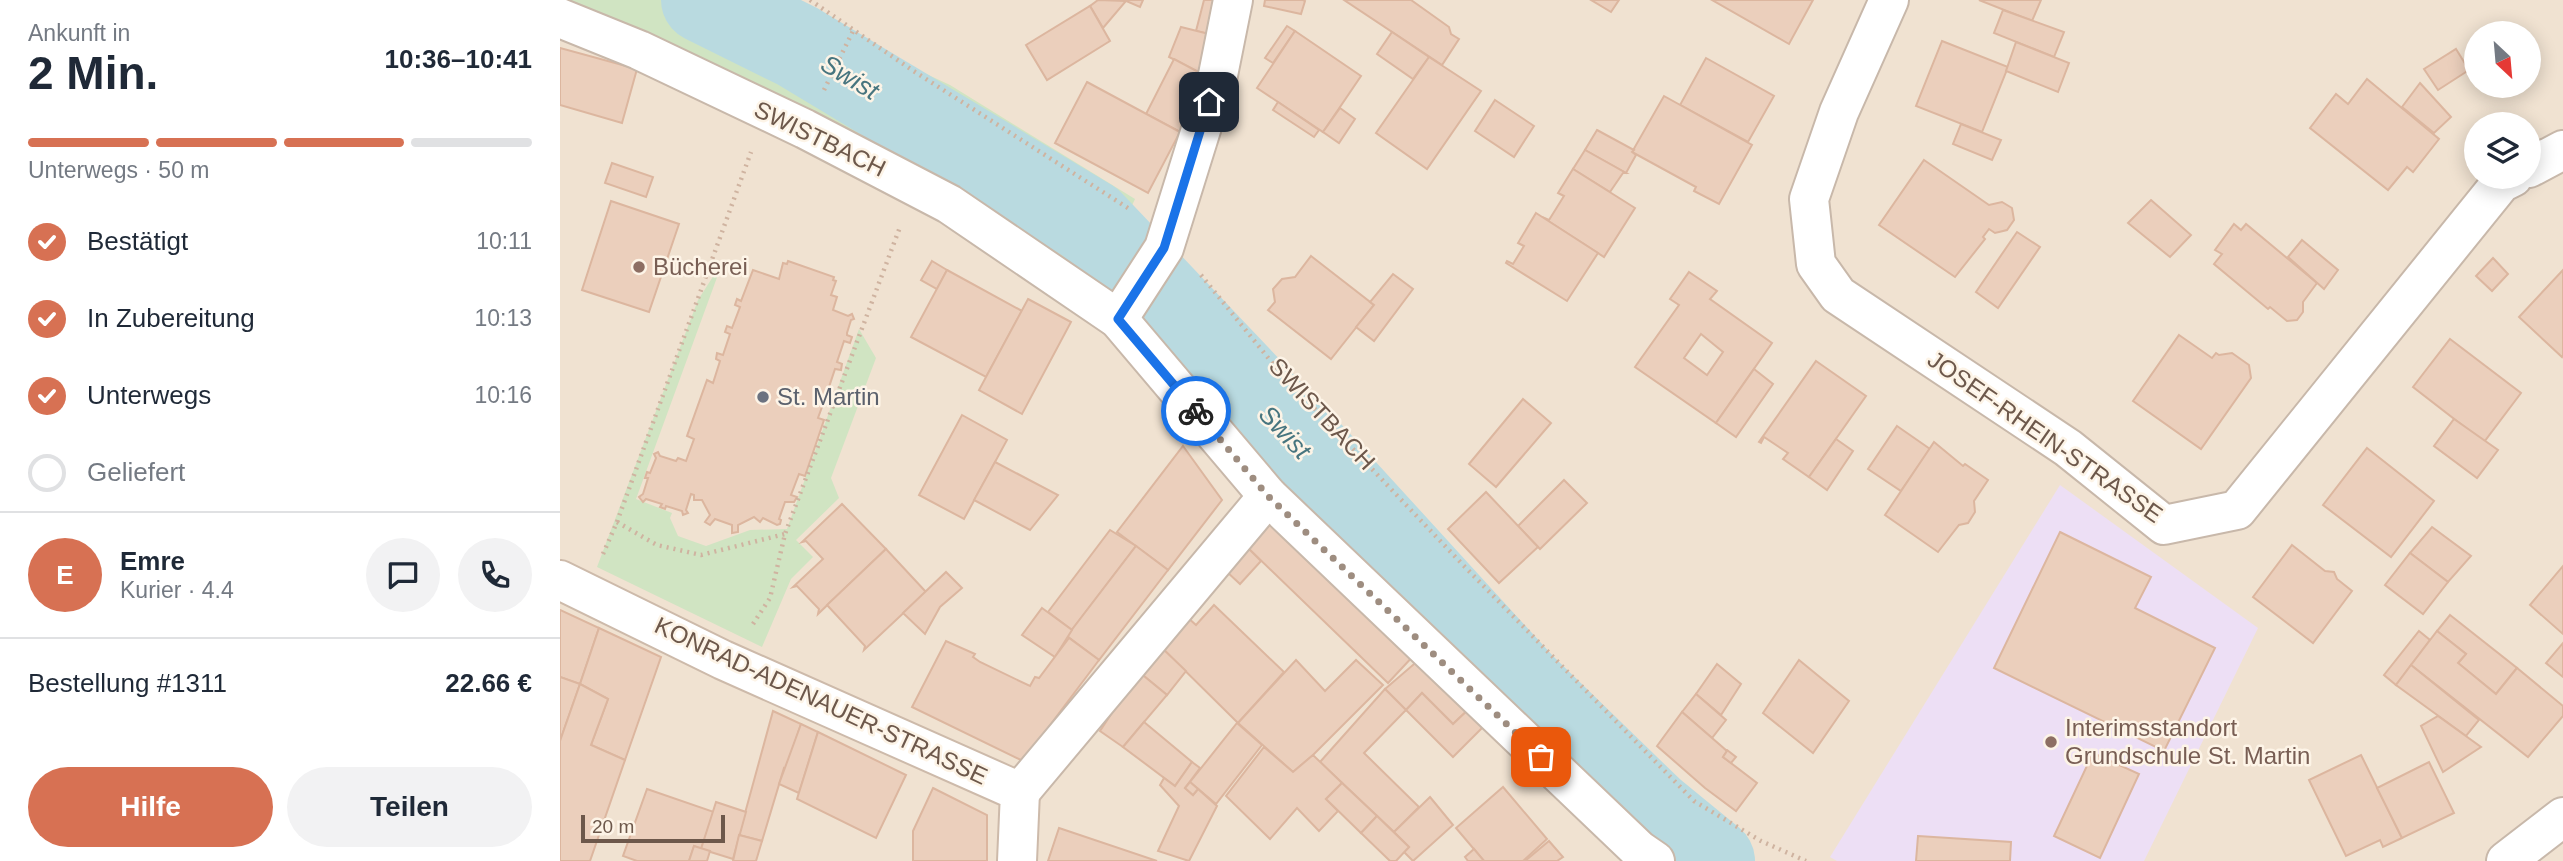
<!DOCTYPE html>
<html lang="de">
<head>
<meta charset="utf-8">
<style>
	:root { --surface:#fff; --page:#f2f2f3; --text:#1f2937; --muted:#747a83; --line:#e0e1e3; --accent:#d77153 }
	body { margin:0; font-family:Arial,sans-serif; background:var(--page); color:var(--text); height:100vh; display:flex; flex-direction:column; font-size:26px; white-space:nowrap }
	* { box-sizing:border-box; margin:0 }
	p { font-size:23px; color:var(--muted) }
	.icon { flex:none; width:38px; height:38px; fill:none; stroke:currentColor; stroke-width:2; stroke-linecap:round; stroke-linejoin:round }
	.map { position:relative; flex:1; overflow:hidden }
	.side { display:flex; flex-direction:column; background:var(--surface); width:560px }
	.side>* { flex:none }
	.needle { width:46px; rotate:154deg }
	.buttons { position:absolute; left:1904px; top:21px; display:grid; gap:14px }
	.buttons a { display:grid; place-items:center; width:77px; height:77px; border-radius:50%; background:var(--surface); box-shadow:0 4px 18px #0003; font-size:35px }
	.scale { position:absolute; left:21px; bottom:18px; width:144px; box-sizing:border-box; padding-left:7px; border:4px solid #6d584b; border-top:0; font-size:19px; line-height:24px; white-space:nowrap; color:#6d584b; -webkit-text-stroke:5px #fdf4e7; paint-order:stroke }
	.pin { position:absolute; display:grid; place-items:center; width:60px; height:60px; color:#fff; margin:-30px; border-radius:14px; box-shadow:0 4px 10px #0006 }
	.courier { position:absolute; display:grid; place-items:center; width:70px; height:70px; margin:-35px; border:5px solid #1a73e8; border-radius:50%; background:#fff; color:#222; box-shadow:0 2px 9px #0007 }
	.summary em { font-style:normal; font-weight:700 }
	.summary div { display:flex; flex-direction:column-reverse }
	.summary { display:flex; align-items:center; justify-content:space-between; height:119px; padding:0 28px }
	h1 { font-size:46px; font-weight:700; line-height:52px }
	.bar { display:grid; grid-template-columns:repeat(4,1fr); gap:10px 7px; align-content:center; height:84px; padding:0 28px }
	.bar i { height:9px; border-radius:5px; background:var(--line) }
	.bar .active { background:var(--accent) }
	.bar p { grid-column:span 4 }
	.line { display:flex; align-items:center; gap:18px; padding:0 28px; border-top:2px solid var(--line) }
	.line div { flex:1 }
	.round { display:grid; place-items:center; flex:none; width:74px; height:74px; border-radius:37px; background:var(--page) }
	ol { padding:0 28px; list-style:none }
	li { display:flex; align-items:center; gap:21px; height:77px }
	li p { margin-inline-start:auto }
	li .icon { padding:7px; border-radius:50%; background:var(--accent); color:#fff; stroke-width:4 }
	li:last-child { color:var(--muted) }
	li i { width:38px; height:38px; border:4px solid var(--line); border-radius:50% }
	.cta { display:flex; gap:14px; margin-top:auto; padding:14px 28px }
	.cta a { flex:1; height:80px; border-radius:42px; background:var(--accent); color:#fff; font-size:28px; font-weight:700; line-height:80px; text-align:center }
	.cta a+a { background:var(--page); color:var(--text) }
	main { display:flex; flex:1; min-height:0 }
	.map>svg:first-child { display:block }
</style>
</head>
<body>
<main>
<section class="side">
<div class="summary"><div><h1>2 Min.</h1><p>Ankunft in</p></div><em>10:36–10:41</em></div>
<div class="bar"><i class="active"></i><i class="active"></i><i class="active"></i><i></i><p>Unterwegs · 50 m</p></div>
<ol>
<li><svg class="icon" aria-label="check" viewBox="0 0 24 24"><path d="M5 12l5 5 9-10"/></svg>Bestätigt<p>10:11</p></li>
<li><svg class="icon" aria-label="check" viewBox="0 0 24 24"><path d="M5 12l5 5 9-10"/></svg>In Zubereitung<p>10:13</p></li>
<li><svg class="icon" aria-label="check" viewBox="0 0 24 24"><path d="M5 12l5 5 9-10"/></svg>Unterwegs<p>10:16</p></li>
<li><i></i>Geliefert</li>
</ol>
<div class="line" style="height:126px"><b class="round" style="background:var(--accent);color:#fff">E</b><div><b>Emre</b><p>Kurier · 4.4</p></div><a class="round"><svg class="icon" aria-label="chat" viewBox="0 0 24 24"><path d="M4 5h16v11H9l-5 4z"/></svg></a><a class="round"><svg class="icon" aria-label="phone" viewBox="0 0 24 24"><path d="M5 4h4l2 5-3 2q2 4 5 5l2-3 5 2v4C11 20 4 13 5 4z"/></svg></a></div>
<div class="line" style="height:91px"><div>Bestellung #1311</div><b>22.66 €</b></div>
<div class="cta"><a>Hilfe</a><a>Teilen</a></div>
</section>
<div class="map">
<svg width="2003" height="861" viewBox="0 0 2003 861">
	<rect width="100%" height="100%" fill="#f9f0e2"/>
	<!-- residential -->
	<path fill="#f0e2d1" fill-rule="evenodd" d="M0,0h2003v861h-2003zM1916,33h53v53h-53zM1916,124h53v53h-53z"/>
	<!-- education -->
	<polygon fill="#eddff5" points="1500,485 1698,628 1584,861 1277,861 1270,857"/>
	<!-- green -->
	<g fill="#d0e4c2">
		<polygon points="0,0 207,0 390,85 575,199 532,291"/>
		<polygon points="163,261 76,499 112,513 110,518 118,536 146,546 190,530 227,529 299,329 316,358 271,478 279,498 236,540 253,557 231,579 202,647 37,567 138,300"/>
	</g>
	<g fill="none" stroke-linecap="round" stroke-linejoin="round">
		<!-- river -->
		<polyline stroke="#b9dae0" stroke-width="86" points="144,0 237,46 530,222 755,459 963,687 1091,811 1152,861"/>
	</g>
	<!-- building -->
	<g fill="#ebcfbc" stroke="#dcb69f" stroke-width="2" fill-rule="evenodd">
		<polygon points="538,0 566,1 543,28 530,6"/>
		<polygon points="564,0 583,0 580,7"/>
		<polygon points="644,0 665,0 657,36 636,31"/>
		<polygon points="705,0 743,0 745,1 741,14 704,6"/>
		<polygon points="784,0 851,0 889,27 891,34 899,39 882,65"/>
		<polygon points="1031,0 1059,0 1051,12"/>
		<polygon points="1152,0 1253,0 1229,44"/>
		<polygon points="1419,0 1481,0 1472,21"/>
		<polygon points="530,6 550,41 487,80 466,45"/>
		<polygon points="1443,10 1504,32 1494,57 1434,33"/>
		<polygon points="727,26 735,31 713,63 705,58"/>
		<polygon points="621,27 657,36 646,76 609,57"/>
		<polygon points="735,31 801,76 763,132 697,88"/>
		<polygon points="832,32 869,57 853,79 817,54"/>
		<polygon points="1382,41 1448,67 1422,132 1356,106"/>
		<polygon points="1456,42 1509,63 1498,92 1446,71"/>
		<polygon points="0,48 77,69 62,123 0,105"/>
		<polygon points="1896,49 1909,70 1878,90 1864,69"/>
		<polygon points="869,57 921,91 867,169 816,133"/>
		<polygon points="1146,58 1214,96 1188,142 1120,105"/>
		<polygon points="614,59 646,76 620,132 586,114"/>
		<polygon points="1807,79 1879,139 1853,172 1847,167 1828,190 1750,128 1776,94 1788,104"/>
		<polygon points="527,82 620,132 588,193 495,143"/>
		<polygon points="1860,83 1891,117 1874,133 1842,107"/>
		<polygon points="1104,96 1192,145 1159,204 1134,191 1136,187 1072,152"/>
		<polygon points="935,100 974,126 954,157 915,131"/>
		<polygon points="718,102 759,130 754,137 713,110"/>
		<polygon points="780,108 795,119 779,143 763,132"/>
		<polygon points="1401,124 1441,140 1432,160 1393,144"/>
		<polygon points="1037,130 1074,150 1072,152 1076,155 1066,173 1025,150"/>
		<polygon points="1025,150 1066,173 1063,173 1050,192 1013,169"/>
		<polygon points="1364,160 1429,205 1442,202 1452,208 1454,220 1447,230 1435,233 1429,229 1423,237 1425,239 1395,277 1319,225"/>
		<polygon points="52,163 93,177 86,197 45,183"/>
		<polygon points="1013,169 1075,208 1044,257 982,217 989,220 1004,196 998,193"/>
		<polygon points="1591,200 1631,235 1610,257 1568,223"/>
		<polygon points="51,201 119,224 89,312 22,290"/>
		<polygon points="976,213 1038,253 1007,301 946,263 947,261 953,264 964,246 958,243"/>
		<polygon points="1674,224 1681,230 1686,224 1757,283 1743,302 1743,312 1737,320 1727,321 1710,307 1708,309 1654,264 1662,254 1655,250"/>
		<polygon points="1457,232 1480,247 1438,308 1416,292"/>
		<polygon points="1742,240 1778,270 1764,289 1728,257"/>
		<polygon points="751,256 814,305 771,359 708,310 715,302 713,289 722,279 735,277"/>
		<polygon points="1933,258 1948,274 1932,291 1916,276"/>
		<polygon points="228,261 274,277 273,280 276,281 271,295 277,297 273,310 288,316 292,314 294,319 291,320 287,333 287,335 292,337 290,343 284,341 277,362 282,364 281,370 275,369 268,390 273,392 271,398 266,396 258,418 264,420 245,476 239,474 231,495 237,497 234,502 225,502 219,519 221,520 220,524 217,525 203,518 200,522 194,517 178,525 178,532 172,533 172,525 155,519 150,525 145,522 150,515 142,500 134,500 134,495 131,494 126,510 128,513 123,515 122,511 106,506 105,509 100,507 102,504 86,499 83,502 79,497 83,494 88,478 85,478 87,472 90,473 96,458 94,454 98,452 100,456 116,461 118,458 126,461 134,439 127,436 147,380 153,383 160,361 156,359 157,353 163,355 170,334 165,332 167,326 172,328 180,307 175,305 177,299 181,301 193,270 219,279 223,263 227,264"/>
		<polygon points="372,261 387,270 377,289 361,280"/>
		<polygon points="387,270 462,311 426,377 351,337"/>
		<polygon points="2003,270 2003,355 2002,357 1959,317"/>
		<path d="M1129,272l28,19 -7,8 62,44 -56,80 -81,-56 44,-62 -9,-6zM1141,334l22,18 -16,23 -23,-17z"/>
		<polygon points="833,274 853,289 814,341 796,327 814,305 810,302"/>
		<polygon points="468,299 511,322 462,414 419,390"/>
		<polygon points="1619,335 1652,358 1656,353 1659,355 1672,353 1689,365 1691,378 1641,449 1573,401"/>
		<polygon points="1890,339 1961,393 1924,442 1853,387"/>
		<polygon points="1256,361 1306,396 1249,477 1223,459 1228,453 1204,437 1201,443 1199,442"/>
		<polygon points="1194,369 1213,384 1176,437 1156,423"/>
		<polygon points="963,399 991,423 936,487 909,464"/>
		<polygon points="402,415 447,440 404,519 359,495"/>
		<polygon points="1894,419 1938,450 1917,478 1874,446"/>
		<polygon points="1337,426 1370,449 1341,491 1308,469"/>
		<polygon points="1276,439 1293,451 1267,490 1249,477"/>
		<polygon points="1374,442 1403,466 1405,464 1428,480 1414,501 1415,512 1408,523 1399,525 1378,552 1325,515"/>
		<polygon points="623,446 662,500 608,570 557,532"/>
		<polygon points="1807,448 1874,501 1831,557 1763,505"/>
		<polygon points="435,462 498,495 470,530 414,500"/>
		<polygon points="1004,480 1027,503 980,549 958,526"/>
		<polygon points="926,492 978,547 939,583 888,529"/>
		<polygon points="282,504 326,549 258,614 259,609 237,586 233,587 263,559 246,541 242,542"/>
		<polygon points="715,524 856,653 828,683 687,547 708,525"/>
		<polygon points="1872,527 1911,556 1888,582 1850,553"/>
		<polygon points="550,530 576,546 512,630 488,612"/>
		<polygon points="1500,532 1591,577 1575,608 1655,648 1604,751 1434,668"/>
		<polygon points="1732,545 1765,571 1774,572 1777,579 1792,591 1753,643 1693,597"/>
		<polygon points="576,546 608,570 539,660 507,636"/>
		<polygon points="687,547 701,561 680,584 666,571"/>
		<polygon points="326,549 366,592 304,650 305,646 267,605"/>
		<polygon points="1850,553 1888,582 1863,614 1825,585"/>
		<polygon points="2003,566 2003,634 1970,605"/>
		<polygon points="386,572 402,588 380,607 365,634 343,613"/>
		<polygon points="654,605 724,672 678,723 601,647 627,617 636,625"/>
		<polygon points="482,608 512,630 495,657 462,635"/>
		<polygon points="0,610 39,628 20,684 0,677"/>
		<polygon points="1890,615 1957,668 1936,694 1898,663 1906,654 1877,631"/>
		<polygon points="39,628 101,657 65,760 31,745 48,699 20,684"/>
		<polygon points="1859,631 1870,640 1836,685 1824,675"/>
		<polygon points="1877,631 1906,654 1898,663 1936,694 1957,668 2003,706 2003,716 1968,757 1851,665"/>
		<polygon points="509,638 539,660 463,761 352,707 386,641 415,654 413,657 420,662 470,686 475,677 479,678"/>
		<polygon points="2003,643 2003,677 1986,663"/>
		<polygon points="601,647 626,671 607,695 579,672"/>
		<polygon points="861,658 911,707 893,724 862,693 846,710 825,689"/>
		<polygon points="736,660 765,691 796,660 823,685 753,755 733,772 678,723"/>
		<polygon points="1239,660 1289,701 1253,753 1203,713"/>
		<polygon points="1157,664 1181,684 1161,715 1136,694"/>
		<polygon points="1851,665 1919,720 1906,736 1836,685"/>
		<polygon points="579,672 607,695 563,747 540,731"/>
		<polygon points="0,677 20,684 0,741"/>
		<polygon points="20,684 48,699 31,745 65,760 30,861 0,861 0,741"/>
		<polygon points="825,689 846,710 804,753 859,807 834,832 760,762"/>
		<polygon points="862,693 893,724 911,707 927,723 893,757 846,710"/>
		<polygon points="1136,694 1166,720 1152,738 1122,712"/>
		<polygon points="213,711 241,724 226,769 224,768 202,841 179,835"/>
		<polygon points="1122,712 1167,751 1163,757 1197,783 1176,811 1145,788 1097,746"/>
		<polygon points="1878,716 1921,747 1883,772 1861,726"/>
		<polygon points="584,722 632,762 615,786 563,747"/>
		<polygon points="677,723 702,745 656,804 630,782"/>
		<polygon points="241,724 258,732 239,793 219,784"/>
		<polygon points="258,732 346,775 316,838 237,799"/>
		<polygon points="704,747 733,772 753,755 782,783 766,799 778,811 759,831 737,808 710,839 666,796"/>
		<polygon points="1166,750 1167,750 1176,757 1171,763 1163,757 1167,751"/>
		<polygon points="1533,753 1579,774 1540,858 1494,836"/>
		<polygon points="1801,755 1842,838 1823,847 1820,840 1786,856 1749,780"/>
		<polygon points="632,762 640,768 625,788 633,795 638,789 657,806 629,861 598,851 619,806 600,785 604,778 615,786"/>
		<polygon points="1869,762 1894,813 1842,838 1817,788"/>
		<polygon points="630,782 638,789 633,795 625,788"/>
		<polygon points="782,783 817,816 801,833 766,799"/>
		<polygon points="943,787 987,839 963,861 924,861 896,828"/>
		<polygon points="373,788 427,815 427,861 353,861 353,831"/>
		<polygon points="87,789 154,812 141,849 134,846 129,861 77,861 63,856"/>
		<polygon points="870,797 893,825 853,861 844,852 849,847 834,832"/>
		<polygon points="156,802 186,812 173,859 141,849"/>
		<polygon points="817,816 849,847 836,861 830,861 801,833"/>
		<polygon points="499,828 597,861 488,861"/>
		<polygon points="179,835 202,841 196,861 173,861"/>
		<polygon points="1358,836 1451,842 1450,861 1356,861"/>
		<polygon points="989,841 1003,857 997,861 965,861"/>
		<polygon points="134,846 150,851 147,861 129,861"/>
		<polygon points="914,849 924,861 908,861 905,857"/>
	</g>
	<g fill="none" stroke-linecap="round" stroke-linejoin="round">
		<defs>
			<g id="minor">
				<polyline points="1329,0 1279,112 1249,199 1256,264 1278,295 1508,448 1604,525 1677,510 1941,183 1953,177"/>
				<polyline points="0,18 79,50 245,129 389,204 558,319 708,496 1079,850 1095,861"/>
				<polyline points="1969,168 2003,150"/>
				<polyline points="558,319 604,248 658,75 673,0"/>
				<polyline points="460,792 708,496"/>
				<polyline points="1946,861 2003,817"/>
			</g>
			<polyline id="secondary" points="0,580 163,660 460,792 457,861"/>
		</defs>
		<!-- minor casing -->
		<use href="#minor" stroke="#c8b8aa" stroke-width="42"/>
		<!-- secondary casing -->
		<use href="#secondary" stroke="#cdbaaa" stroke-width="42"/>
		<!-- path -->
		<g stroke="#cfb3a0" stroke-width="4.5" stroke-dasharray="2 5" stroke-linecap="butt">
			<polyline points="250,0 352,70 571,210"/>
			<polyline points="264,90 293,31"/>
			<polyline points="641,275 718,370 904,566 1134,801 1201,841 1246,861"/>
			<polyline points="57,522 97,545 141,555 225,534"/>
			<polyline points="43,554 57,522 191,152"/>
			<polyline points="193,624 210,598 225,534 340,227"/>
		</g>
		<!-- minor -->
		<use href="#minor" stroke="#fff" stroke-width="38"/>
		<!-- secondary -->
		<use href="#secondary" stroke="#fff" stroke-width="38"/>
	</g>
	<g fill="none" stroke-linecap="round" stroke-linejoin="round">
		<!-- done -->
		<polyline stroke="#9e8d80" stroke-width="7" stroke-dasharray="0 12.6" points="636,411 708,496 981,757"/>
		<!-- route -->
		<polyline stroke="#1a73e8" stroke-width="9" points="636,411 558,319 604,248 649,102"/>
	</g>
	<!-- markers -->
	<g fill="#8d6e63" stroke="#fdf4e7" stroke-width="2.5">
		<circle cx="79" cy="267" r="7"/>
		<circle cx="1491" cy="742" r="7"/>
	</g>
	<circle fill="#6b7280" stroke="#fdf4e7" stroke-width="2.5" cx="203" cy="397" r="7"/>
	<g text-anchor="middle" stroke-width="5" stroke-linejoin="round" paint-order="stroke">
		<!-- street labels -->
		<g font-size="24" fill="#6d584b" stroke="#fdf4e7">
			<text transform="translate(260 139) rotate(26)" y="8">SWISTBACH</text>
			<text transform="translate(762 414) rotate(47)" y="8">SWISTBACH</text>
			<text transform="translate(1485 437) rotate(35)" y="8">JOSEF-RHEIN-STRASSE</text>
			<text transform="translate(261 701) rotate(25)" y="8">KONRAD-ADENAUER-STRASSE</text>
		</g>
		<!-- education labels -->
		<g font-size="24" fill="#785e54" stroke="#fdf4e7" text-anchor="start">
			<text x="93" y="275">Bücherei</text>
			<text x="1505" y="736">Interimsstandort<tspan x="1505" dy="28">Grundschule St. Martin</tspan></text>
		</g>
		<!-- worship labels -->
		<g font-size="24" fill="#5b616d" stroke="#fdf4e7" text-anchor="start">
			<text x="217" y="405">St. Martin</text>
		</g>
		<!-- water labels -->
		<g font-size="26" font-style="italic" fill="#47757f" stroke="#fdf4e7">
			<text transform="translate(290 77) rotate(31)" y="9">Swist</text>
			<text transform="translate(725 432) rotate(47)" y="9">Swist</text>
		</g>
	</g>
</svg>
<div class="buttons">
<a><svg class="needle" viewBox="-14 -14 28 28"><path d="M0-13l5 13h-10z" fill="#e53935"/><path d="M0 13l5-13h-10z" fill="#747a83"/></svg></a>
<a><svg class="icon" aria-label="layers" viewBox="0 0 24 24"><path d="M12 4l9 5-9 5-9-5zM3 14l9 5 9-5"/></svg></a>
</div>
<div class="scale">20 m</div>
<div class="pin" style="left:981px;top:757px;background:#ea580c"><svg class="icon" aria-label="bag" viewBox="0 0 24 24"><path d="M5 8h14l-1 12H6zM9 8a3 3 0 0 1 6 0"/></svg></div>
<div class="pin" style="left:649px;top:102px;background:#1f2937"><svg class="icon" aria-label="home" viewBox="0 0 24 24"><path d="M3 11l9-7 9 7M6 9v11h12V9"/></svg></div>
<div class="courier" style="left:636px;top:411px"><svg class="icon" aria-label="bike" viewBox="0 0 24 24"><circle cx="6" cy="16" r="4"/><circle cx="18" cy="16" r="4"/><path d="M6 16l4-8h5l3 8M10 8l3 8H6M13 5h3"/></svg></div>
</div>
</main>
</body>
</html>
